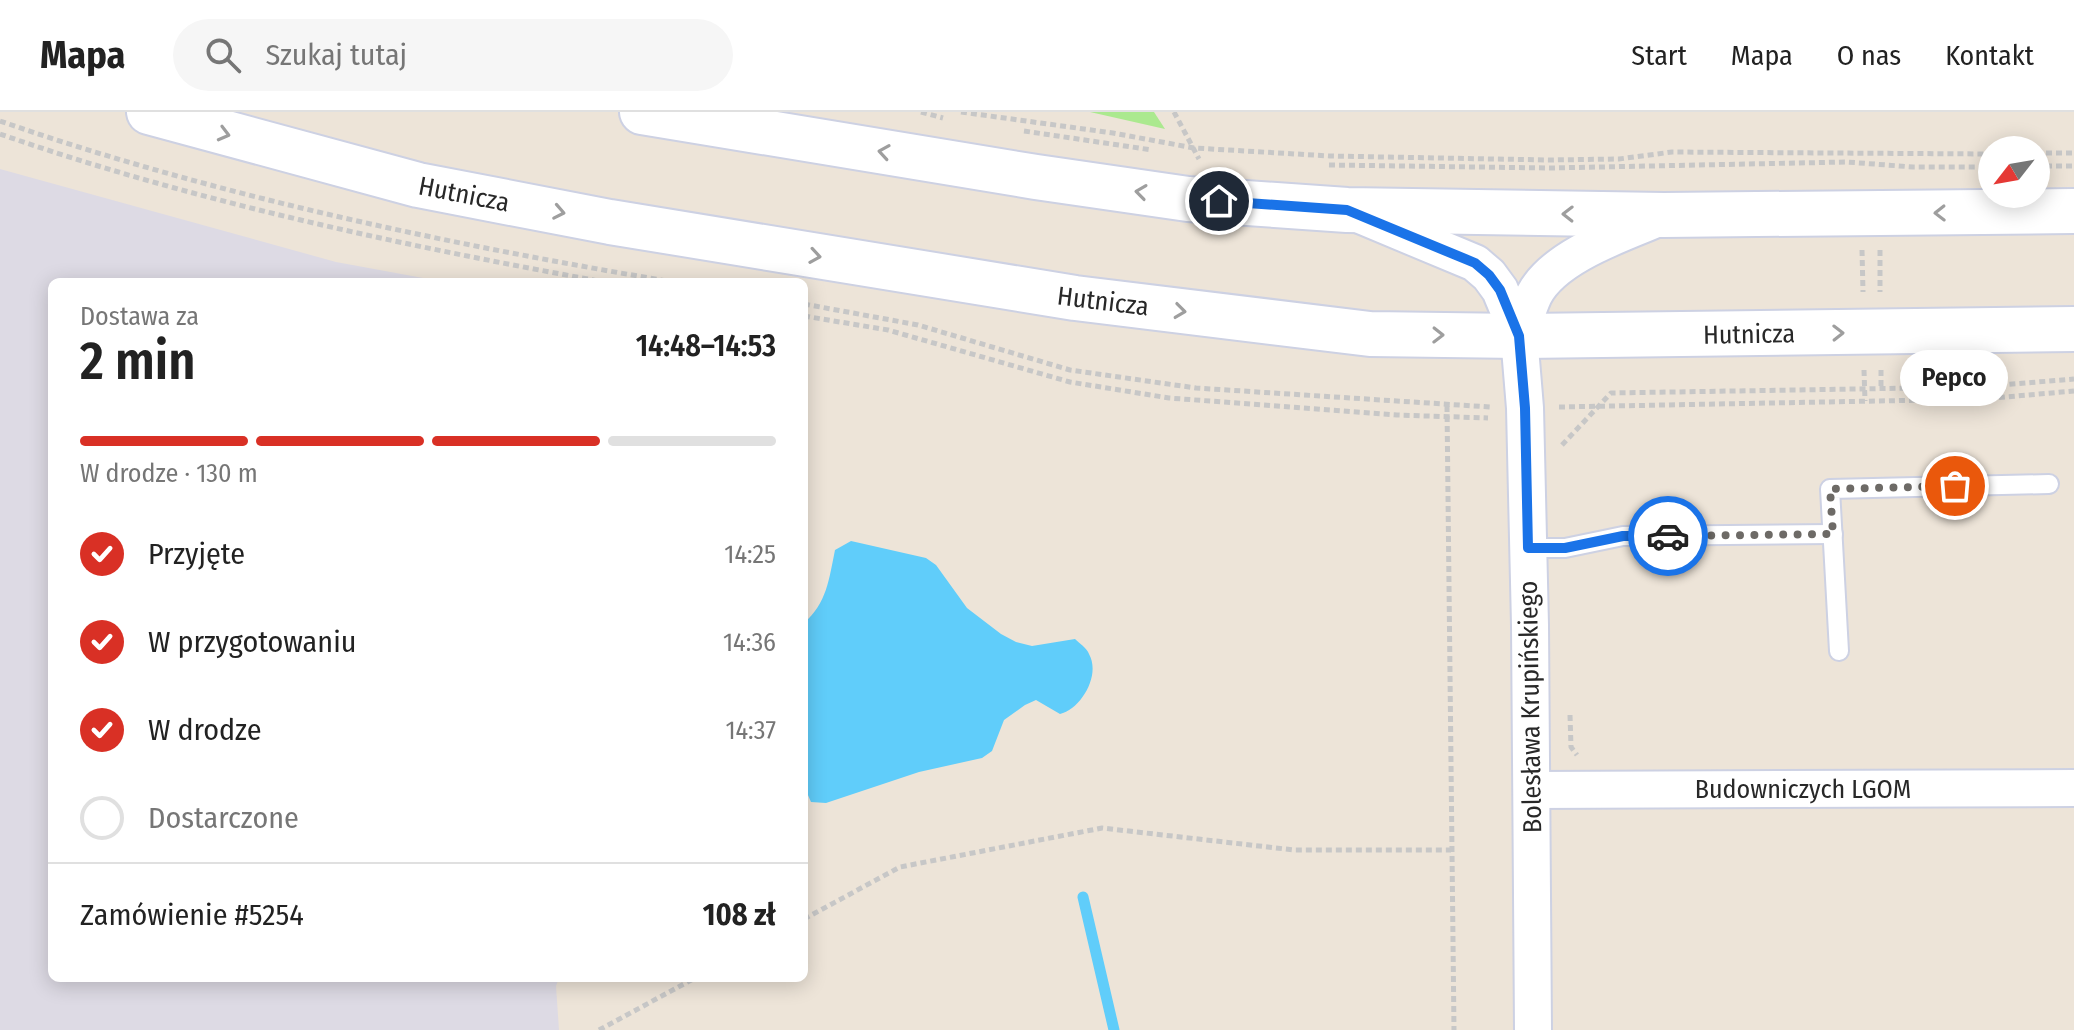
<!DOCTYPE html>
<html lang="pl">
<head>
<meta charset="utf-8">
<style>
	:root { --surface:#fff; --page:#f6f6f6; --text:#222; --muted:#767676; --line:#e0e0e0; --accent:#d93025 }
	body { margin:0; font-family:"Fira Sans Condensed",sans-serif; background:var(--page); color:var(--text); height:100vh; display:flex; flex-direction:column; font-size:30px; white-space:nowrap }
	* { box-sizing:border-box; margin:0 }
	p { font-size:26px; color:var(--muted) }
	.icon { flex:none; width:44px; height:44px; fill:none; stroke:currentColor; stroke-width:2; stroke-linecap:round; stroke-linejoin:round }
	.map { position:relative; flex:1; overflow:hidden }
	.details { position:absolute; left:48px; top:166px; width:760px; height:704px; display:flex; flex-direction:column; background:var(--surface); border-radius:12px; box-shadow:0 4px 20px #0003 }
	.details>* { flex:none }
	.needle { width:52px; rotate:239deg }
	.buttons { position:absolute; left:1978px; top:24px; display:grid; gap:16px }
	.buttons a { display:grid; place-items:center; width:72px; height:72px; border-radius:50%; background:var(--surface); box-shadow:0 4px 20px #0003; font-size:40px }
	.pin { position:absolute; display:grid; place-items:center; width:68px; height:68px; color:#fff; margin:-34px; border:4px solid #fff; border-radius:50%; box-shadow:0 2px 8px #0007 }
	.courier { position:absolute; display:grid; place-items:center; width:80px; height:80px; margin:-40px; border:6px solid #1a73e8; border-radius:50%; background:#fff; color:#222; box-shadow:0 2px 10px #0007 }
	.bubble { position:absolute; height:56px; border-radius:28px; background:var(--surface); box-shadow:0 4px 20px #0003; font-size:26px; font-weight:600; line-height:56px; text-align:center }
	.summary em { font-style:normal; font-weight:600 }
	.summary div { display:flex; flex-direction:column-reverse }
	.summary { display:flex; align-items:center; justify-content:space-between; height:136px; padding:0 32px }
	h1 { font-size:52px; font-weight:600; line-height:60px }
	.bar { display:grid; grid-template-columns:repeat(4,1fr); gap:12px 8px; align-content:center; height:96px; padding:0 32px }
	.bar i { height:10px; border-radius:6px; background:var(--line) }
	.bar .active { background:var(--accent) }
	.bar p { grid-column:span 4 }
	.line { display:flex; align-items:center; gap:20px; padding:0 32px; border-top:2px solid var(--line) }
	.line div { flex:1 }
	ol { padding:0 32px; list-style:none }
	li { display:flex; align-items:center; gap:24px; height:88px }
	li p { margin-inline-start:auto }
	li .icon { padding:8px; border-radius:50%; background:var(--accent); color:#fff; stroke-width:4 }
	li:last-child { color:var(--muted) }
	li i { width:44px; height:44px; border:4px solid var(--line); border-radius:50% }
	header { display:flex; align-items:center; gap:48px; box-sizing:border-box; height:112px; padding:0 40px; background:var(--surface); border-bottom:2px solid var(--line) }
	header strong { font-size:38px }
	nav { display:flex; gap:44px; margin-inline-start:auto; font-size:28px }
	.search { width:560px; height:72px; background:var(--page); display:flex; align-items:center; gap:20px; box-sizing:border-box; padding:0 28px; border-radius:44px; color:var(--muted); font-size:30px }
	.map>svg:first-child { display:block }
</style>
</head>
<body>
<header>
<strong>Mapa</strong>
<div class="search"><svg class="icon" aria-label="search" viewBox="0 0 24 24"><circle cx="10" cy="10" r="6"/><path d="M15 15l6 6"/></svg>Szukaj tutaj</div>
<nav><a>Start</a><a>Mapa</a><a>O nas</a><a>Kontakt</a></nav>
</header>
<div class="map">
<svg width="2074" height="918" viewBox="0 0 2074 918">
	<rect width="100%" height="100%" fill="#ede4d8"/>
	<!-- industrial -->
	<polygon fill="#dddae4" points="0,57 336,150 445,170 52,170 52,866 559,866 556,874 559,918 0,918"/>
	<!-- green -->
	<polygon fill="#abe98f" points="1090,0 1154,0 1165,17"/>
	<!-- water -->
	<path fill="#60cdfa" d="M851,429l75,17 10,7 31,43 34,26 15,8 16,4 43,-7c4,4 12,9 14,15 12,21 -8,55 -29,60l-24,-14 -11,5 -21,15 -12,31 -10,7 -63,14 -93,31 -15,-1 -7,-16v-163c23,-20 25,-44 31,-73z"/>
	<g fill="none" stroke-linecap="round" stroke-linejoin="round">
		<!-- stream -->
		<polyline stroke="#60cdfa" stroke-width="11" points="1083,785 1114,918"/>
		<defs>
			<g id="lane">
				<polyline points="1528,436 1565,436 1623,424 1833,422"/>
				<polyline points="1839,539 1830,377 2049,372"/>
			</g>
			<g id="street">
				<polyline points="1360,103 1475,151 1489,163 1500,178 1519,224 1525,296 1530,513 1533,918"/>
				<path d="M1519,224c5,-13 9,-28 15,-41 20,-39 87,-61 125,-77"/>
				<polyline points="1532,678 2074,676"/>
			</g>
			<g id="secondary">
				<polyline points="149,0 418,73 610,110 1075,186 1370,222 1519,224 2074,217"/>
				<polyline points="642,0 1036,65 1188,87 1347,98 1664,103 2074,99"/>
			</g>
		</defs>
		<!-- lane casing -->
		<use href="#lane" stroke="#cdd1e3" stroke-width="22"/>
		<!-- street casing -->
		<use href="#street" stroke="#cdd1e3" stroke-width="40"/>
		<!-- secondary casing -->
		<use href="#secondary" stroke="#cdd1e3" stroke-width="48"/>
		<!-- path -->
		<g stroke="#c7c7c7" stroke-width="5" stroke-dasharray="6 4" stroke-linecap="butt">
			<polyline points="921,0 943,6"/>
			<polyline points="961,0 1113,21 1194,36 1330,44 1549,48 1619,47 1672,40 1992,42"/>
			<polyline points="1174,0 1199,47"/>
			<path d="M0,9c216,75 447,123 673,161"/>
			<polyline points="1024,19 1152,38"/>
			<path d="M0,22c195,68 401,111 604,148"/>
			<polyline points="2036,41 2074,41"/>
			<polyline points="1329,53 1550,56 1847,50 1913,55 1992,55"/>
			<polyline points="2036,54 2074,54"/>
			<polyline points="1862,138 1863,180"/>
			<polyline points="1880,138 1880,180"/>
			<polyline points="804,192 918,213 1070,258 1196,276 1490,295"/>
			<polyline points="804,204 888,218 1070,270 1169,286 1397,303 1488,306"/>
			<polyline points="1864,258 1865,289"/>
			<polyline points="1881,258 1881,277"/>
			<polyline points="1447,294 1454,918"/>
			<polyline points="1559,295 1983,287 2074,279"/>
			<polyline points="1562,333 1611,281 1977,275 2074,267"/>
			<polyline points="1570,603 1571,635 1577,643"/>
			<polyline points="804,807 900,755 1102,716 1294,738 1451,738"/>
			<polyline points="599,918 695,866"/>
		</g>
		<!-- lane -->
		<use href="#lane" stroke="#fff" stroke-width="18"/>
		<!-- street -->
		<use href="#street" stroke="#fff" stroke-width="36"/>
		<!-- secondary -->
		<use href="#secondary" stroke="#fff" stroke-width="44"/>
	</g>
	<!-- one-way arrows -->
	<defs><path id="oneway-chevron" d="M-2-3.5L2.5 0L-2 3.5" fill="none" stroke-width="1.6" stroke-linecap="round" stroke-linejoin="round" transform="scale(2)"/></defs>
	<g stroke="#9e9e9e">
		<use href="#oneway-chevron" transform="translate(224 22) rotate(15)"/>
		<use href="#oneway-chevron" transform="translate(884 40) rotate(-171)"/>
		<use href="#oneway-chevron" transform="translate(1141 80) rotate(-172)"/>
		<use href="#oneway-chevron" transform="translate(559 100) rotate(11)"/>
		<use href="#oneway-chevron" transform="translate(1940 101) rotate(179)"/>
		<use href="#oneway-chevron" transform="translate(1568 102) rotate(-179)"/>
		<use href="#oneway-chevron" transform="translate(815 144) rotate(9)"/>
		<use href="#oneway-chevron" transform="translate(1180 199) rotate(7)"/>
		<use href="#oneway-chevron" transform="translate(1838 221) rotate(-1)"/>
		<use href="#oneway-chevron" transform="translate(1438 223) rotate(1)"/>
	</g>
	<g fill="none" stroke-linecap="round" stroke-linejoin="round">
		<!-- done -->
		<polyline stroke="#6d6a66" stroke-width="8" stroke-dasharray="0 14.4" points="1668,424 1833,422 1830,377 1955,374"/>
		<!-- route -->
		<polyline stroke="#1a73e8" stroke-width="10" points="1219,89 1347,98 1475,151 1489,163 1500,178 1519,224 1525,296 1528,436 1565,436 1623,424 1668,424"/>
	</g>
	<g text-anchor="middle" stroke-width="7" stroke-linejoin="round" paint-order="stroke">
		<!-- street labels -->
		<g font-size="26" fill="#282828" stroke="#fff">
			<text transform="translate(464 82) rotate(11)" y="9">Hutnicza</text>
			<text transform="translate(1103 189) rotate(7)" y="9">Hutnicza</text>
			<text transform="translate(1749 222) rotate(-1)" y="9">Hutnicza</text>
			<text transform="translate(1530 595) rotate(-91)" y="9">Bolesława Krupińskiego</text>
			<text x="1803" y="686">Budowniczych LGOM</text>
		</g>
	</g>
</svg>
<div class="buttons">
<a><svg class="needle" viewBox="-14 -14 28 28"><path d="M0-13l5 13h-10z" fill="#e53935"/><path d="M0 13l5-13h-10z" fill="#767676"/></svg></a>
</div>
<div class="pin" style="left:1955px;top:374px;background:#ea580c"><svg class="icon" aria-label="bag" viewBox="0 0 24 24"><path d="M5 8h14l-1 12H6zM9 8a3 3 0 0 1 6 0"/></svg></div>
<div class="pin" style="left:1219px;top:89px;background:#1f2937"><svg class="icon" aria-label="home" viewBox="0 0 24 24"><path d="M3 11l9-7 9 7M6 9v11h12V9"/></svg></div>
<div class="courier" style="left:1668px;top:424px"><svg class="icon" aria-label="car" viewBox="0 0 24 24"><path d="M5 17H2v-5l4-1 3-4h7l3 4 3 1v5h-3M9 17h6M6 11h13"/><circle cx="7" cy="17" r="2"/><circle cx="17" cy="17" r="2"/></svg></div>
<div class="bubble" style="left:1900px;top:238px;width:108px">Pepco</div>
<section class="details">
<div class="summary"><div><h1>2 min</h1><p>Dostawa za</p></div><em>14:48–14:53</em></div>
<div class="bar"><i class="active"></i><i class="active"></i><i class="active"></i><i></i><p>W drodze · 130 m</p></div>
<ol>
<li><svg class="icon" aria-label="check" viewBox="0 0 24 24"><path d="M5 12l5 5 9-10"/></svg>Przyjęte<p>14:25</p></li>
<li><svg class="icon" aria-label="check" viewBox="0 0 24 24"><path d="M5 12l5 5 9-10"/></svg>W przygotowaniu<p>14:36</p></li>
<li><svg class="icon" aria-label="check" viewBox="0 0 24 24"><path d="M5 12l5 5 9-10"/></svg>W drodze<p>14:37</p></li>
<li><i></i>Dostarczone</li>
</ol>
<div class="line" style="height:104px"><div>Zamówienie #5254</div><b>108 zł</b></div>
</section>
</div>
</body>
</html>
